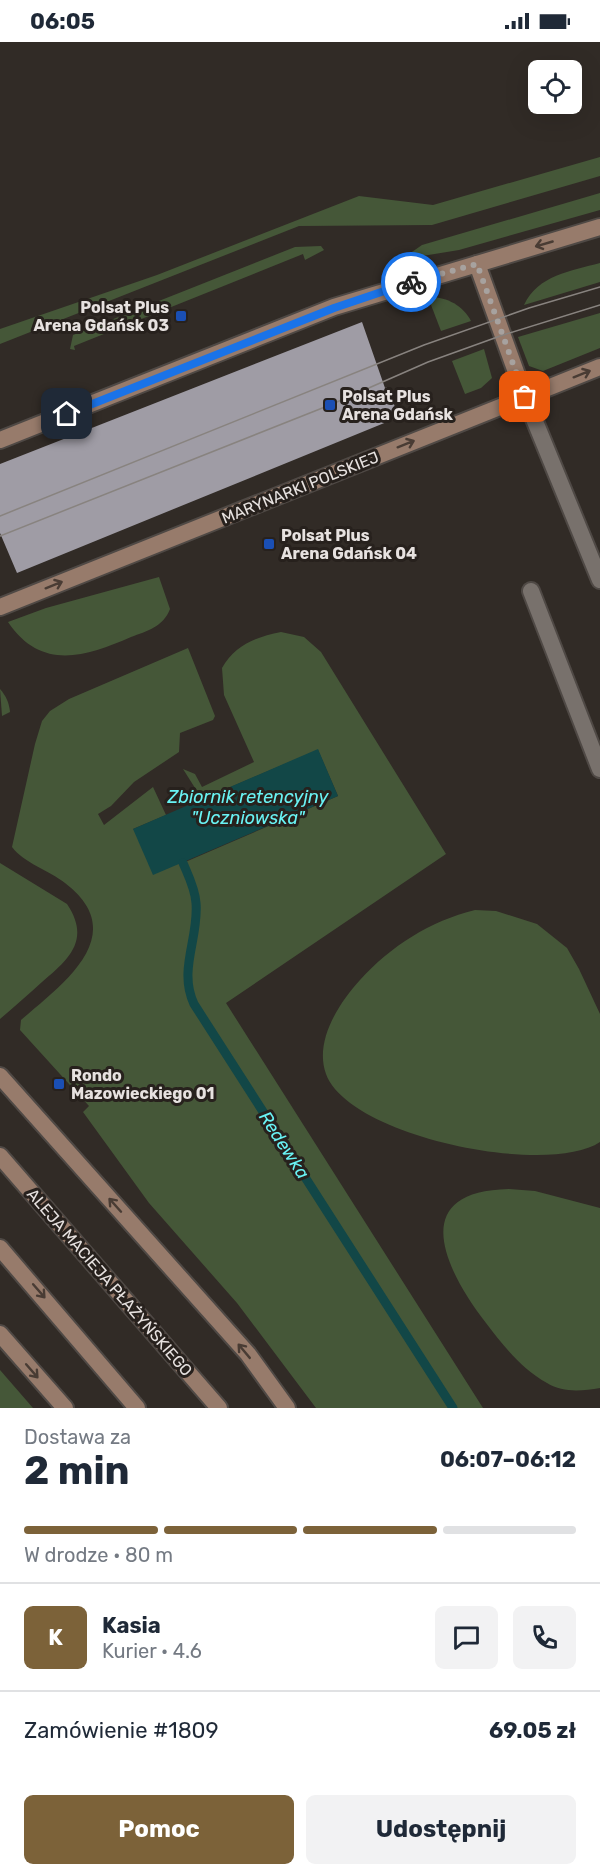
<!DOCTYPE html>
<html lang="pl">
<head>
<meta charset="utf-8">
<style>
	:root { --surface:#fff; --page:#f2f2f3; --text:#1f2937; --muted:#747a83; --line:#e0e1e3; --accent:#7c6239 }
	body { margin:0; font-family:Rubik,sans-serif; background:var(--page); color:var(--text); height:100vh; display:flex; flex-direction:column; font-size:22px; white-space:nowrap }
	* { box-sizing:border-box; margin:0 }
	p { font-size:20px; color:var(--muted) }
	.icon { flex:none; width:33px; height:33px; fill:none; stroke:currentColor; stroke-width:2; stroke-linecap:round; stroke-linejoin:round }
	.map { position:relative; height:1366px; overflow:hidden }
	.panel { display:flex; flex-direction:column; background:var(--surface); flex:1 }
	.panel>* { flex:none }
	.controls { position:absolute; left:528px; top:18px; display:grid; gap:12px }
	.controls a { display:grid; place-items:center; width:54px; height:54px; border-radius:9px; background:var(--surface); box-shadow:0 6px 24px #0002; font-size:30px }
	.pin { position:absolute; display:grid; place-items:center; width:51px; height:51px; color:#fff; margin:-26px; border-radius:12px; box-shadow:0 3px 9px #0006 }
	.courier { position:absolute; display:grid; place-items:center; width:60px; height:60px; margin:-30px; border:4px solid #1a73e8; border-radius:50%; background:#fff; color:#222; box-shadow:0 2px 8px #0007 }
	.headline em { font-style:normal; font-weight:700 }
	.headline div { display:flex; flex-direction:column-reverse }
	.headline { display:flex; align-items:center; justify-content:space-between; height:102px; padding:0 24px }
	h1 { font-size:39px; font-weight:700; line-height:45px }
	.bar { display:grid; grid-template-columns:repeat(4,1fr); gap:9px 6px; align-content:center; height:72px; padding:0 24px }
	.bar i { height:8px; border-radius:4px; background:var(--line) }
	.bar .selected { background:var(--accent) }
	.bar p { grid-column:span 4 }
	.line { display:flex; align-items:center; gap:15px; padding:0 24px; border-top:2px solid var(--line) }
	.line div { flex:1 }
	.round { display:grid; place-items:center; flex:none; width:63px; height:63px; border-radius:9px; background:var(--page) }
	.action { display:flex; gap:12px; margin-top:auto; padding:12px 24px }
	.action a { flex:1; height:69px; border-radius:9px; background:var(--accent); color:#fff; font-size:24px; font-weight:700; line-height:69px; text-align:center }
	.action a+a { background:var(--page); color:var(--text) }
	.status { display:flex; justify-content:space-between; align-items:center; height:42px; padding:0 30px; background:var(--surface); direction:ltr }
	.status svg { height:16px; fill:currentColor }
	.map>svg:first-child { display:block }
</style>
</head>
<body>
<div class="status"><b>06:05</b><svg viewBox="0 0 49 12"><path d="M0 12V9h3v3zM5 12V6h3v6zM10 12V3h3v9zM15 12V0h3v12zM26 1h20v11H26zM47 4h2v5h-2z"/></svg></div>
<div class="map">
<svg width="600" height="1366" viewBox="0 0 600 1366">
	<rect width="100%" height="100%" fill="#312b26"/>
	<!-- green -->
	<g fill="#455738">
		<polygon points="600,115 600,134 432,183 299,184 0,302 0,287 157,233 359,154 433,163"/>
		<polygon points="600,151 600,168 459,208 410,216 409,212 422,203"/>
		<polygon points="321,204 324,208 305,218 303,212 74,304 75,308 70,307 73,293 295,205"/>
		<path d="M600,221v19l-76,23c14,-30 47,-34 76,-42z"/>
		<path d="M428,255c17,-1 35,8 43,24l-30,10z"/>
		<polygon points="600,271 600,306 543,329 529,324 518,295"/>
		<polygon points="484,307 492,336 481,346 465,352 452,319"/>
		<path d="M159,535l11,32c-7,18 -23,22 -39,28 -46,20 -90,34 -123,-15l38,-14z"/>
		<path d="M281,590l23,5 17,15 125,202 -220,149 257,405h-167l-79,-105 -88,-100 -66,-91 6,-6 -69,-76 1,-10c40,-35 112,-85 44,-137 -15,-12 -41,-20 -53,-36l23,-103 7,-23 8,-10 19,-12 119,-51 27,68 -2,4 -33,13 -1,19 -45,30 -23,24 -13,8 6,11 49,-38 13,28 -33,14 50,34 155,-67 -20,-46 -116,49 -19,-30 12,5 7,13 52,-25 -30,-67 -2,-27c13,-23 34,-31 59,-36z"/>
		<path d="M0,647c6,7 9,13 10,23l-8,4z"/>
		<path d="M0,821l67,41c24,36 2,55 -25,78 -14,13 -28,25 -42,37z"/>
		<path d="M475,868l21,1 41,13 30,24 12,21 21,45v128c-52,35 -251,-5 -274,-68 -12,-33 13,-71 34,-94 31,-34 70,-59 115,-70z"/>
		<path d="M509,1147l26,2 65,17v180c-18,3 -37,5 -53,-5 -26,-14 -44,-38 -61,-60 -41,-53 -80,-132 23,-134z"/>
		<polygon points="0,1328 33,1366 0,1366"/>
	</g>
	<!-- water -->
	<polygon fill="#124747" points="318,707 338,754 153,833 133,787"/>
	<g fill="none" stroke-linecap="round" stroke-linejoin="round">
		<!-- stream -->
		<path stroke="#124747" stroke-width="9" d="M183,821c5,12 12,25 13,40 3,35 -18,67 -2,101l259,404"/>
	</g>
	<!-- building -->
	<polygon fill="#9f9ca5" points="362,280 385,346 387,345 399,375 17,531 0,491 0,422"/>
	<g fill="none" stroke-linecap="round" stroke-linejoin="round">
		<defs>
			<polyline id="service" points="525,355 600,538"/>
			<polyline id="pedestrian" points="531,549 600,727"/>
			<g id="secondary">
				<polyline points="477,222 525,355"/>
				<polyline points="0,398 334,265 600,185"/>
				<polyline points="0,565 600,325"/>
				<polyline points="0,1034 248,1312 287,1366"/>
				<polyline points="0,1114 219,1366"/>
				<polyline points="0,1206 137,1366"/>
				<polyline points="0,1292 65,1366"/>
			</g>
		</defs>
		<!-- service casing -->
		<use href="#service" stroke="#4f4945" stroke-width="20"/>
		<!-- pedestrian casing -->
		<use href="#pedestrian" stroke="#4f4945" stroke-width="20"/>
		<!-- secondary casing -->
		<use href="#secondary" stroke="#4f4945" stroke-width="20"/>
		<!-- service -->
		<use href="#service" stroke="#78716c" stroke-width="16"/>
		<!-- pedestrian -->
		<use href="#pedestrian" stroke="#78716c" stroke-width="16"/>
		<!-- secondary -->
		<use href="#secondary" stroke="#977b6b" stroke-width="16"/>
		<!-- tram -->
		<g stroke="#88837f" stroke-width="1.5">
			<polyline points="0,474 424,303 529,266 600,245"/>
			<polyline points="0,494 330,363 428,320 503,293 600,263"/>
		</g>
	</g>
	<!-- one-way arrows -->
	<defs><path id="oneway-shaft" d="M-6 0H5M1.5-3L5.5 0L1.5 3" fill="none" stroke-width="1.6" stroke-linecap="round" stroke-linejoin="round" transform="scale(1.5)"/></defs>
	<g stroke="#493c34">
		<use href="#oneway-shaft" transform="translate(544 202) rotate(164)"/>
		<use href="#oneway-shaft" transform="translate(582 332) rotate(-22)"/>
		<use href="#oneway-shaft" transform="translate(406 402) rotate(-22)"/>
		<use href="#oneway-shaft" transform="translate(54 543) rotate(-22)"/>
		<use href="#oneway-shaft" transform="translate(115 1163) rotate(-132)"/>
		<use href="#oneway-shaft" transform="translate(39 1249) rotate(49)"/>
		<use href="#oneway-shaft" transform="translate(244 1309) rotate(-130)"/>
		<use href="#oneway-shaft" transform="translate(32 1329) rotate(49)"/>
	</g>
	<g fill="none" stroke-linecap="round" stroke-linejoin="round">
		<!-- done -->
		<polyline stroke="#a7a29f" stroke-width="6" stroke-dasharray="0 10.8" points="411,240 477,222 525,355"/>
		<!-- route -->
		<polyline stroke="#1a73e8" stroke-width="8" points="67,372 334,266 411,240"/>
	</g>
	<!-- markers -->
	<g fill="#1a4fb4" stroke="#27211d" stroke-width="2">
		<rect x="175" y="268" width="12" height="12" rx="3"/>
		<rect x="324" y="357" width="12" height="12" rx="3"/>
		<rect x="263" y="496" width="12" height="12" rx="3"/>
		<rect x="53" y="1036" width="12" height="12" rx="3"/>
	</g>
	<g text-anchor="middle" stroke-width="6" stroke-linejoin="round" paint-order="stroke">
		<!-- poi labels -->
		<g font-size="16" font-weight="bold" fill="#e7e2e0" stroke="#27211d" text-anchor="start">
			<text x="169" y="271" text-anchor="end">Polsat Plus<tspan x="169" dy="18">Arena Gdańsk 03</tspan></text>
			<text x="342" y="360">Polsat Plus<tspan x="342" dy="18">Arena Gdańsk</tspan></text>
			<text x="281" y="499">Polsat Plus<tspan x="281" dy="18">Arena Gdańsk 04</tspan></text>
			<text x="71" y="1039">Rondo<tspan x="71" dy="18">Mazowieckiego 01</tspan></text>
		</g>
		<!-- street labels -->
		<g font-size="16" fill="#e7e2e0" stroke="#27211d">
			<text transform="translate(300 445) rotate(-22)" y="6">MARYNARKI POLSKIEJ</text>
			<text transform="translate(110 1240) rotate(49)" y="6">ALEJA MACIEJA PŁAŻYŃSKIEGO</text>
		</g>
		<!-- water labels -->
		<g font-size="18" font-style="italic" fill="#69f3f4" stroke="#27211d">
			<text x="248" y="761">Zbiornik retencyjny<tspan x="248" dy="21">"Uczniowska"</tspan></text>
			<text transform="translate(284 1103) rotate(57)" y="6">Redewka</text>
		</g>
	</g>
</svg>
<div class="controls">
<a><svg class="icon" aria-label="locate" viewBox="0 0 24 24"><circle cx="12" cy="12" r="6"/><path d="M12 2v4M12 18v4M2 12h4M18 12h4"/></svg></a>
</div>
<div class="pin" style="left:525px;top:355px;background:#ea580c"><svg class="icon" aria-label="bag" viewBox="0 0 24 24"><path d="M5 8h14l-1 12H6zM9 8a3 3 0 0 1 6 0"/></svg></div>
<div class="pin" style="left:67px;top:372px;background:#1f2937"><svg class="icon" aria-label="home" viewBox="0 0 24 24"><path d="M3 11l9-7 9 7M6 9v11h12V9"/></svg></div>
<div class="courier" style="left:411px;top:240px"><svg class="icon" aria-label="bike" viewBox="0 0 24 24"><circle cx="6" cy="16" r="4"/><circle cx="18" cy="16" r="4"/><path d="M6 16l4-8h5l3 8M10 8l3 8H6M13 5h3"/></svg></div>
</div>
<section class="panel">
<div class="headline"><div><h1>2 min</h1><p>Dostawa za</p></div><em>06:07–06:12</em></div>
<div class="bar"><i class="selected"></i><i class="selected"></i><i class="selected"></i><i></i><p>W drodze · 80 m</p></div>
<div class="line" style="height:108px"><b class="round" style="background:var(--accent);color:#fff">K</b><div><b>Kasia</b><p>Kurier · 4.6</p></div><a class="round"><svg class="icon" aria-label="chat" viewBox="0 0 24 24"><path d="M4 5h16v11H9l-5 4z"/></svg></a><a class="round"><svg class="icon" aria-label="phone" viewBox="0 0 24 24"><path d="M5 4h4l2 5-3 2q2 4 5 5l2-3 5 2v4C11 20 4 13 5 4z"/></svg></a></div>
<div class="line" style="height:78px"><div>Zamówienie #1809</div><b>69.05 zł</b></div>
<div class="action"><a>Pomoc</a><a>Udostępnij</a></div>
</section>
</body>
</html>
